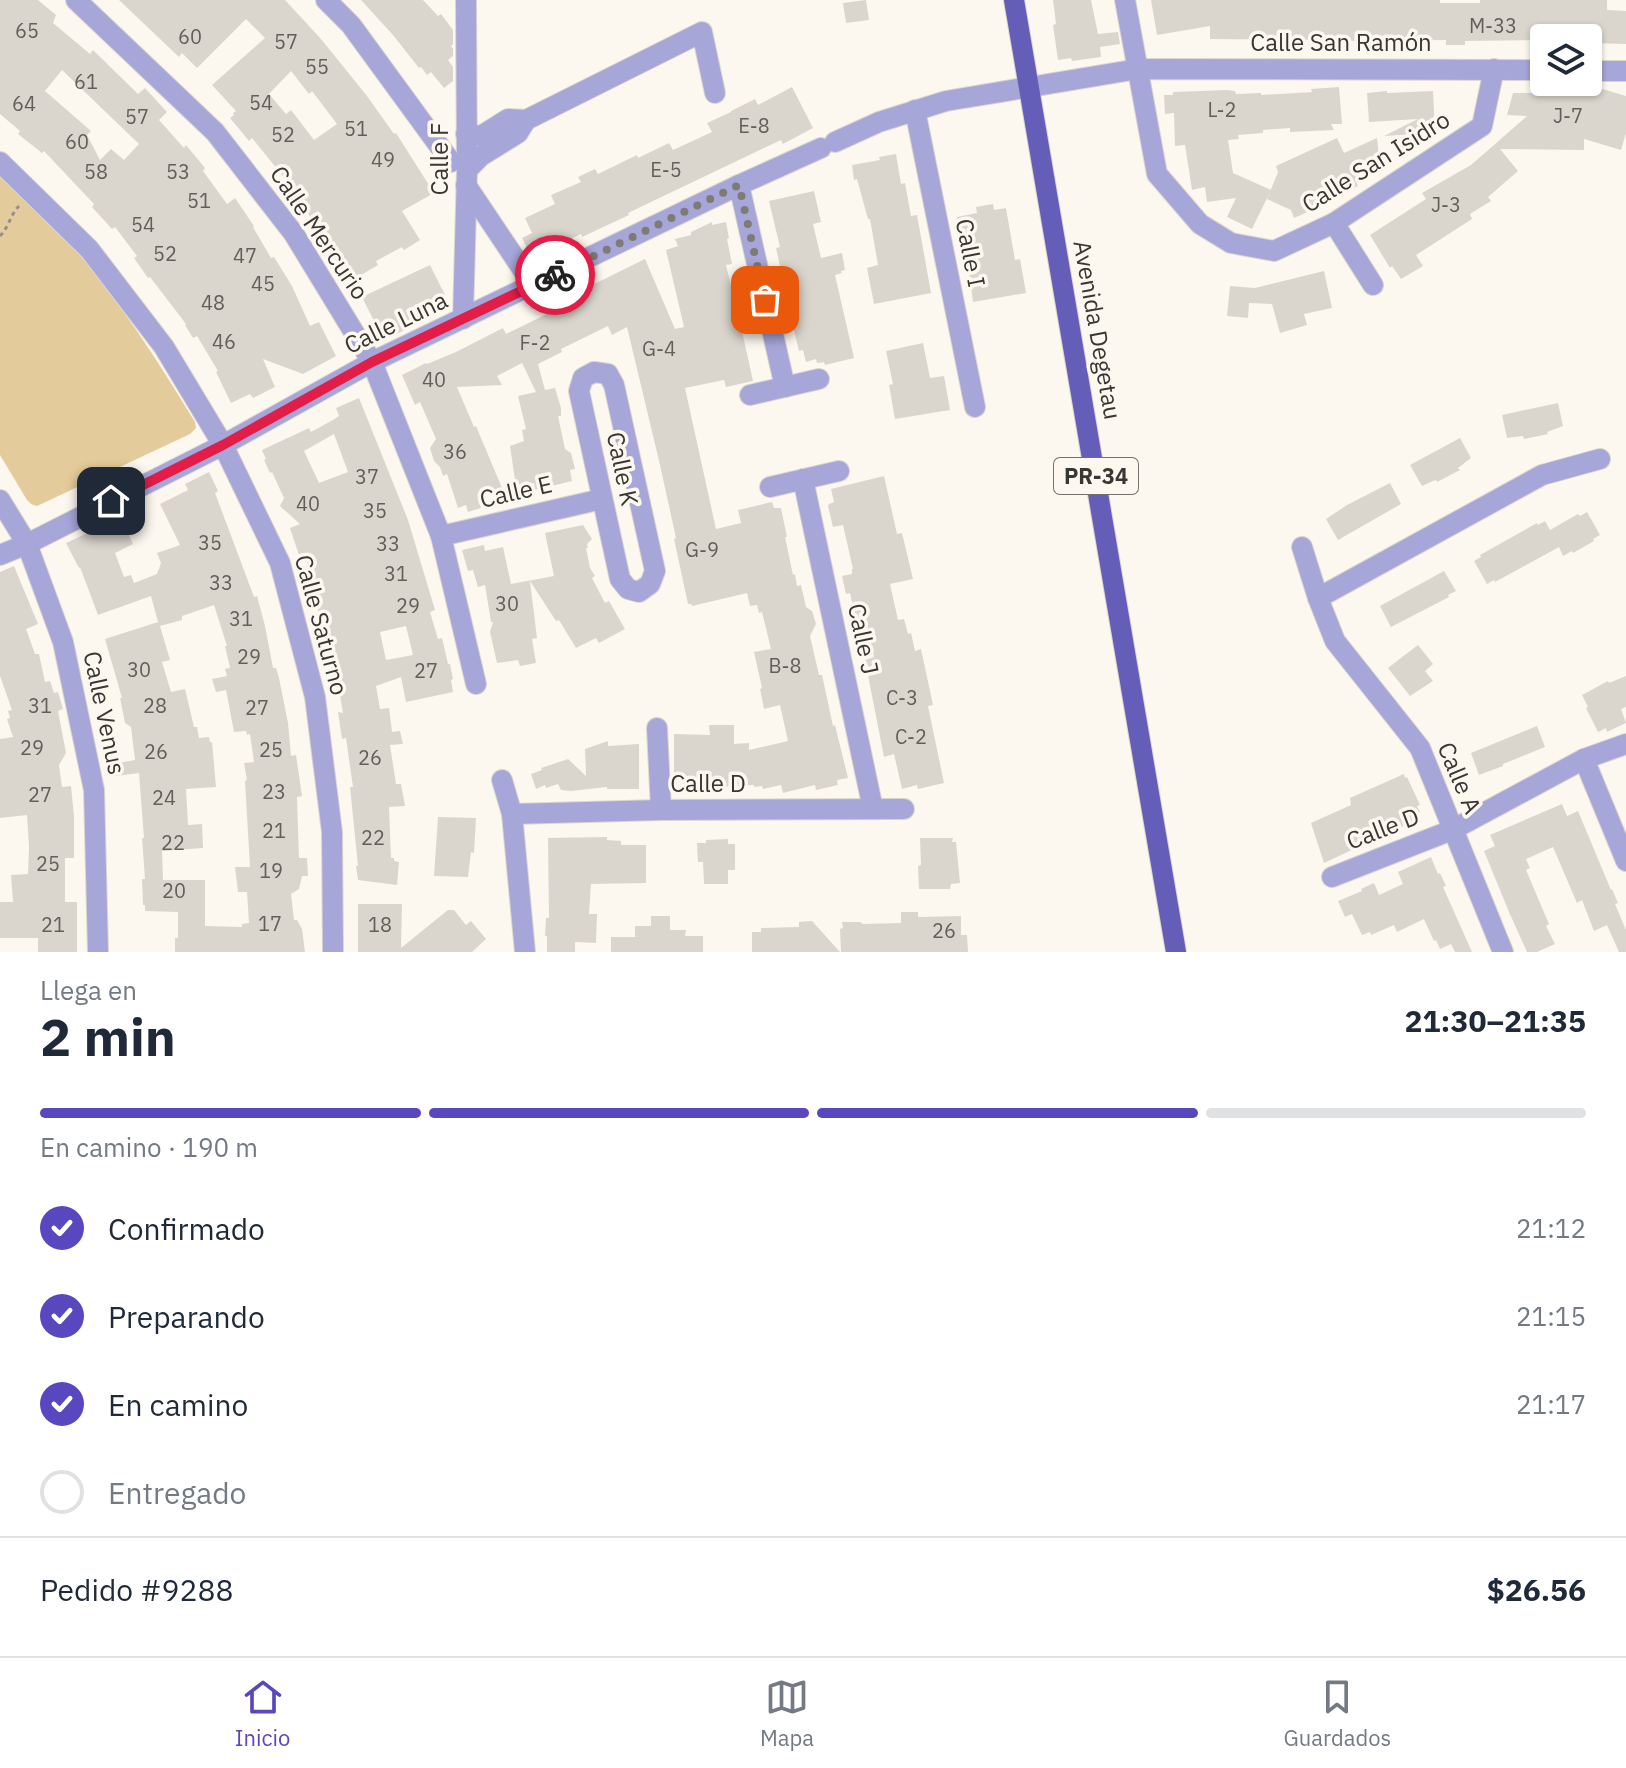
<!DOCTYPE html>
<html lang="es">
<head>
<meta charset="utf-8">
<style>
	:root { --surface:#fff; --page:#f6f6f7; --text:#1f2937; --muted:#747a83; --line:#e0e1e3; --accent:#5947bf }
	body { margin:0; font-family:"IBM Plex Sans",sans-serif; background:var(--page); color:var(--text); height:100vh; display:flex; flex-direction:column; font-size:30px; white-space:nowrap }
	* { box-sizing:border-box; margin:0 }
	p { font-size:26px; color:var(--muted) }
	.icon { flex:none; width:44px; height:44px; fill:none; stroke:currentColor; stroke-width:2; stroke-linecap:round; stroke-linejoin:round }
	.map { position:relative; height:952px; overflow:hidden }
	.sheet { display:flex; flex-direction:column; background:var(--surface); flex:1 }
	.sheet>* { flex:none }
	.controls { position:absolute; left:1530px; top:24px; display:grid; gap:16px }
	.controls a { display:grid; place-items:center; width:72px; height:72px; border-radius:8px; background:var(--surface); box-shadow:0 2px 6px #0004; font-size:40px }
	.pin { position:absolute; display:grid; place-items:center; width:68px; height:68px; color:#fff; margin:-34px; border-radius:16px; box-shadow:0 4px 12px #0006 }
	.courier { position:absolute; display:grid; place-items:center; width:80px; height:80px; margin:-40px; border:6px solid #e11d48; border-radius:50%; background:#fff; color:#222; box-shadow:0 2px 10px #0007 }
	.overview em { font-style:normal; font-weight:800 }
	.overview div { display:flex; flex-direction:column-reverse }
	.overview { display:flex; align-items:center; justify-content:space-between; height:136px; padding:0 40px }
	h1 { font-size:52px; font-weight:800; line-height:60px }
	.bar { display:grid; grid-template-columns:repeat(4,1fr); gap:12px 8px; align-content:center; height:96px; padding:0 40px }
	.bar i { height:10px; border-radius:6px; background:var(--line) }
	.bar .selected { background:var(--accent) }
	.bar p { grid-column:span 4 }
	.line { display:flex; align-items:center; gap:20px; padding:0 40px; border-top:2px solid var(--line) }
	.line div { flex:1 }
	ol { padding:0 40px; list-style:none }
	li { display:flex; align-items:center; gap:24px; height:88px }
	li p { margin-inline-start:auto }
	li .icon { padding:8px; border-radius:50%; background:var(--accent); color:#fff; stroke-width:4 }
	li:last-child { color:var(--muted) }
	li i { width:44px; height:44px; border:4px solid var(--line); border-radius:50% }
	.dock { display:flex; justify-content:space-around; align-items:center; height:112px; border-top:2px solid var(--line); background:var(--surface); font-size:22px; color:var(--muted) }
	.dock a { display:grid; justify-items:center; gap:4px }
	.dock .selected { color:var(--accent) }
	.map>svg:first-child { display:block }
</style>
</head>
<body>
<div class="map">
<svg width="1626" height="952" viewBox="0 0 1626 952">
	<rect width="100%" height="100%" fill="#fdf8ef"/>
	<!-- green -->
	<path fill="#e4cb9b" d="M0,173c22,22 45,43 66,66 50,56 90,119 129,183l1,6 -6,6 -153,72 -6,-2 -4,-4 -27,-45z"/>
	<!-- building -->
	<g fill="#dbd6cd" fill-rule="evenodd">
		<path d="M0,0h38l18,15 -3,8 37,31 3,-4 45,44 7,-6 22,24 -8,8 25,28 2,-3 19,23 -2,3 24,33 8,-6 19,28 -1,1 18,31 3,-1 18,29 18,40 9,-4 17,34 -33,18 -40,-15 12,28 -22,11 -3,-4 -19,9 -15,-31 2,-1 -21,-35 -4,2 -8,-13 1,-1 -36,-47 -2,1 -14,-20 3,-2 -22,-29 -3,2 -20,-22 2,-3 -18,-19 -32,-34 -2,2 -24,-19 2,-3 -20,-17zM62,70l77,74 -15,16 -13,-11 -11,11 -13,-25 4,-4 -46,-40z"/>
		<path d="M119,0h166l36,39 46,57 27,38 2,-1 38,60 -32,18 18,29 -16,10 -2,-3 -26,14 2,4 -27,16 -17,-30 3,-2 -19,-32 -6,3 -24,-41 -2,1 -34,-42 -3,3 -19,-23 4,-3 -1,-2 3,-2 -24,-26 53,-47 -19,-19 -49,49 -15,-15 -3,4zM291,71l18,23 3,-3 25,33 -23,16 -23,-30 -5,4 -17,-20z"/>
		<polygon points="361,0 423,0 438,16 441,14 453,30 453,44 451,46 453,49 453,56 448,60 453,67 453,81 444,88 431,72 427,75 421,67 419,68 393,35"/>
		<polygon points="866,0 869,20 846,23 843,3"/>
		<polygon points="1053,0 1091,0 1098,34 1118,32 1120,44 1100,47 1101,57 1072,61 1071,58 1058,60 1053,25 1056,24"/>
		<polygon points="1151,0 1440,0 1440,3 1480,3 1480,0 1607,0 1607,10 1626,11 1626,44 1588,43 1588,38 1542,38 1542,40 1465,41 1465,45 1446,45 1446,40 1340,41 1340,44 1312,44 1312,40 1210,39 1210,26 1157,35"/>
		<polygon points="792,87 813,128 783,144 781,140 628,213 629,215 582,237 581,234 541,253 540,250 530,254 522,238 532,233 525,218 555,204 551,195 581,182 578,177 595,169 598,174 637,155 638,158 669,143 673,150 712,132 707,123 731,112 731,111 755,99 758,105"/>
		<polygon points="1339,87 1342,124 1331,124 1334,130 1290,132 1290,128 1263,130 1263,133 1238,135 1239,139 1228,140 1233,173 1271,190 1252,229 1227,217 1236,198 1207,202 1205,187 1192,190 1185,145 1175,146 1174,113 1165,114 1164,95 1173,95 1173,92 1227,90 1235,91 1236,94 1261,93 1261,95 1312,92 1311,89"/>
		<polygon points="1596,87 1626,96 1626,133 1621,150 1584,139 1584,150 1500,149 1518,171 1488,197 1491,201 1470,214 1472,219 1416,255 1423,266 1401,279 1392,266 1390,268 1370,235 1426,199 1422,193 1471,165 1527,116 1507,115 1513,93 1594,93"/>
		<polygon points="1387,91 1387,93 1433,91 1435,133 1384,136 1418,119 1369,122 1367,93"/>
		<polygon points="1337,138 1344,153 1377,138 1379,157 1358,163 1365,177 1356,181 1358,186 1320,203 1321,206 1294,218 1291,210 1267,199 1278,172 1276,166"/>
		<polygon points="896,154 901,184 905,183 911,216 917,215 931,293 874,304 867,268 878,265 870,219 868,219 857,179 854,180 852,165 880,160 879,157"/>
		<polygon points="814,191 821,222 813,224 821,258 842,253 845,270 841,271 842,273 835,275 854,358 825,365 824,362 817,363 816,359 806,362 803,350 799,351 786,297 784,298 779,276 782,275 776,248 780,247 769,201"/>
		<polygon points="993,204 994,210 1006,208 1015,260 1020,259 1026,293 973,302 967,257 964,258 957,217 977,213 976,207"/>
		<polygon points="712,222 712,225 726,222 729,238 727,239 732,264 726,265 738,315 743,314 746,330 742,331 753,381 726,387 724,380 685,388 716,529 741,523 738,510 772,502 774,508 781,508 787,537 785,537 793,575 795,574 797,586 801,585 806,607 812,611 816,624 810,636 819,675 822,675 833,726 835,725 848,778 837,780 838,785 816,790 815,785 783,793 781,785 763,789 762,786 754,787 754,785 683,789 682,774 674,774 674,734 710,735 709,725 734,725 734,744 749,743 749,750 788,741 780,705 764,709 760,689 762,688 754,652 771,649 762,612 759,613 757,605 750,606 747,593 692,606 691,604 688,604 674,539 676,538 660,465 627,327 612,335 608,326 561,349 562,352 538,364 545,390 555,388 561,408 561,416 558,416 565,449 571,453 575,469 570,470 572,481 535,490 534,483 516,487 510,446 524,441 522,430 526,429 518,396 536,392 522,363 497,376 502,385 457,387 474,427 476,426 502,488 478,498 481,508 468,512 466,505 458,508 447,474 443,476 440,467 434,461 430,448 436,439 420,402 415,405 402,375 426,363 427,364 456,352 503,328 506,334 549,313 547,309 565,301 564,299 645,259 675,329 684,327 666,250 678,246 675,239 691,235 691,232"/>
		<polygon points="430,265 445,295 425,305 427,309 409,318 412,326 395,335 391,327 380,333 362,297"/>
		<polygon points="1324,271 1332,308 1304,314 1307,325 1280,333 1272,304 1249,303 1248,318 1227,316 1230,286 1255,288"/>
		<polygon points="923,343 930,378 944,376 950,410 895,419 889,385 893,384 886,351"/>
		<path d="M359,398l49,122 27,90 -5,2 8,27 4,-1 6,26h2l3,15 -2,1 2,12 -47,10 -5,-25 -25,9 4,23 9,-1 3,24 8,-1 3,13 -13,1 6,39h5l4,22 -16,1 2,51h3v3l5,1 -2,23 -39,-5 -2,-14h2l-8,-79h3l-7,-49 -4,1 -4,-27 5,1 -11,-65h-4l-11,-41 2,-1 -13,-47 -5,2 -11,-33 10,-4 -20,-18 4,-8 -12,-26 -2,1 -6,-13 2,-1 -4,-9 47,-22 2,4 22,-12 6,-4 -3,-8zM334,434l14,38 -29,11 -15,-32zM406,626l7,29 -27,5 -6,-28z"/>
		<polygon points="1558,403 1563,426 1547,432 1548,434 1524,439 1523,436 1507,438 1502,415"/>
		<polygon points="1460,438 1471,458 1458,468 1460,470 1437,482 1436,480 1433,481 1422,486 1410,465"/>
		<path d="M209,472l9,19 -3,2 39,104 3,-1 8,30 8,42h3l3,10 9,45 3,33 5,-1 6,41 -5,1 2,61h8l1,18h-6l-3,13 -8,5 3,26h3l5,9 3,23h-130v-14h3v-26l-33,-1v-6h-2l-1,-26h3l-3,-41h2l-5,-65 -30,4 -2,-12 28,-5 -4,-33 -6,-4 -5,-25h2l-17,-59 53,-17 -7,-26 -53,19 -18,-48 -1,1 -13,-25 43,-20 3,4 7,-4 5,10 3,-2 6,13 -18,9 9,24 7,-2 3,8 23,-9 4,-11 -4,-10 23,-8 -20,-41 28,-14 -3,-6zM214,605l13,41h-2l5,22 -5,1 2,7 -15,3 4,13 10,-2 8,42 12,-1 1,4 3,-1 4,28 -10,1 3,17 -2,1 5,86h-15l3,25h9l2,31 -7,1v3l-37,-1v-46h-42l-1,-29 41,-3 -1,-24 -14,1 -2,-36 30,-2 -4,-45h-2l-1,-5 -10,1 -2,-11h-3l-9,-38 -14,3 -9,-30 8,-2 -10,-34 22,-6v-4z"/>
		<polygon points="884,476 897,534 902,533 913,579 890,584 898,620 904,619 908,634 911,633 915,651 921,649 933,705 928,706 944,783 918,789 917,785 902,789 894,754 884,757 865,660 874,657 866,623 857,625 850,593 846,594 842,576 852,574 852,569 853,569 843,525 833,527 828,506 829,504 834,502 831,489"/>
		<polygon points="1390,483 1401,504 1338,540 1326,519 1347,505"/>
		<polygon points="1587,512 1600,535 1593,539 1594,541 1573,553 1572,551 1563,556 1559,547 1495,582 1494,580 1487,584 1474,561 1481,557 1480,555 1537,523 1538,525 1545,521 1550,530 1578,514 1580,516"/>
		<polygon points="583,525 592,539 587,544 588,548 586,548 590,568 595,576 592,578 605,603 609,601 625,629 599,643 596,638 576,648 559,620 556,621 530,581 537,638 532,639 536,663 520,666 518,660 497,663 490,632 493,622 491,622 485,585 478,587 473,570 468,571 462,550 484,545 485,551 503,547 511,584 554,576 545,533"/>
		<polygon points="14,566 38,624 26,629 35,654 39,654 45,682 50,681 54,693 58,692 63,709 58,711 66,753 59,765 62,787 71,786 74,816 74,858 65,858 65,902 77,902 77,952 38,952 38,938 0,938 0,902 13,902 11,875 28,874 29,847 27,815 0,818 0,739 13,737 7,719 10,718 8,711 12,710 0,676 0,572"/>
		<polygon points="1444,571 1456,591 1448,595 1449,597 1391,627 1380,606"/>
		<polygon points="1418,645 1433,664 1425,671 1433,681 1410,696 1388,668"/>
		<polygon points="1626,676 1626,707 1621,709 1626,723 1607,732 1606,728 1598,732 1586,708 1588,707 1582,695 1608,681 1609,683"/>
		<polygon points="1537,726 1545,747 1503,764 1503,766 1479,775 1471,753"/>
		<polygon points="608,741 608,746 639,744 639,789 607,789 607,787 571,791 561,790 558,784 546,788 545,785 536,789 531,774 542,770 541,768 568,759 586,776 585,749"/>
		<polygon points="1404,774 1405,778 1407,777 1420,805 1417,806 1420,812 1411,816 1414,821 1324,863 1311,823 1351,805 1350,798"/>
		<polygon points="1562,804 1567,816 1578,811 1598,859 1611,890 1612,889 1618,903 1615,904 1626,930 1626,952 1619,952 1607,925 1594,931 1582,900 1577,903 1553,847 1526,859 1530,868 1526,870 1549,924 1546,926 1555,944 1537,952 1527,952 1509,912 1484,851 1495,846 1490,835"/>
		<polygon points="438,817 476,818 474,853 471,852 468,877 434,876"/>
		<polygon points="607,837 607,840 621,841 621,845 646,845 646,883 591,884 589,914 597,914 596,943 575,942 575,952 547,952 547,936 545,936 546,918 549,918 548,838"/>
		<polygon points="920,838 953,838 952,842 956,842 960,883 951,884 950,889 919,889 918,866 921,865"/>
		<polygon points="728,839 728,844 735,844 735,870 728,870 728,884 704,884 703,862 698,862 697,843 706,843 706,840"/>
		<polygon points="1431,857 1438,874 1440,873 1446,886 1443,887 1472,952 1455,952 1451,944 1440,949 1436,940 1434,941 1424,919 1397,932 1394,925 1371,935 1370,932 1362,935 1352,914 1345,917 1338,901 1362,891 1361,889 1374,883 1379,895 1403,884 1398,872"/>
		<polygon points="358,904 402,904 401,948 448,910 454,910 466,925 471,921 486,939 472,952 358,952"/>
		<polygon points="901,912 918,912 918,917 961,916 961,935 967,935 968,952 841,952 840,929 843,928 842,922 860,922 863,924 901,923"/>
		<polygon points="651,916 670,916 670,930 686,930 685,936 703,936 703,952 611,952 611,937 635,937 635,926 651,926"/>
		<polygon points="812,921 840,952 752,952 752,932 761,932 761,928 799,927 799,922"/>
	</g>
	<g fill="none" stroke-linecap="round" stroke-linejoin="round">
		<defs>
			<g id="minor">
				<polyline points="76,0 215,132 294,234 372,362 441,536 476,684"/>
				<polyline points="326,0 351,25 451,162"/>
				<polyline points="1125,0 1157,174 1200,224 1231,243 1274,251 1334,223 1482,126 1494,69"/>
				<polyline points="1588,71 1626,71"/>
				<polyline points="915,110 975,407"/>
				<polyline points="526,120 702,32 715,93"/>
				<polyline points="466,134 481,136 508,119 526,120 518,133 481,156 467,170"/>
				<polyline points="835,142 879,122 946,101 1138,69 1544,70"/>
				<polyline points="0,162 89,249 164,347 223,445 280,563 315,697 332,832 333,952"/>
				<polyline points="466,185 533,285"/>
				<polyline points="739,185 785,387"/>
				<polyline points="1334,223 1373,285"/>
				<polyline points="463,319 467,170 466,0"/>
				<polygon points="594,372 608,374 614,385 655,571 650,584 639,592 628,589 620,579 579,391 583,378"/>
				<polyline points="750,395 819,379"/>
				<polyline points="803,479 873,809"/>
				<polyline points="770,487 839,471"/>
				<polyline points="0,500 27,544 63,642 94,790 98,952"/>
				<polyline points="441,536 602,499"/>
				<polyline points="1302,547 1318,598 1335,641 1420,748 1503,952"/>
				<polyline points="0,555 27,544 223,445 372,362 739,185 821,148"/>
				<polyline points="1318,598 1542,475 1600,459"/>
				<polyline points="657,728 661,810"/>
				<polyline points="1584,759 1626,861"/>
				<polyline points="502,780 512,814 525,952"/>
				<polyline points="512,814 661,810 904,809"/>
				<polyline points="1332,877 1452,830 1584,759 1626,744"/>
			</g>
			<polyline id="major" points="1014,0 1176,952"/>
		</defs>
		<!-- minor casing -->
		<use href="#minor" stroke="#dad5cd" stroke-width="22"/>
		<!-- major casing -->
		<use href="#major" stroke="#dad5cd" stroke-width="22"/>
		<!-- path -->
		<path stroke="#928f89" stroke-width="3" stroke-dasharray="4 4" stroke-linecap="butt" d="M0,236c9,-9 10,-21 19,-30"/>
		<!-- minor -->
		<use href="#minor" stroke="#a6a6d9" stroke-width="20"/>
		<!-- major -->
		<use href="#major" stroke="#655eb9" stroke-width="20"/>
	</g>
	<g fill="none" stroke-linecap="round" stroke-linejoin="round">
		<!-- done -->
		<polyline stroke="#7e7b75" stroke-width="8" stroke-dasharray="0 14.4" points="555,275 739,185 765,300"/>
		<!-- route -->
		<polyline stroke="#e11d48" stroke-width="10" points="111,501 223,445 372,362 555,275"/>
	</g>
	<g text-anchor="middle" stroke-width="7" stroke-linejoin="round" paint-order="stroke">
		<!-- number labels -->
		<g font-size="20" fill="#625f5a">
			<text x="1493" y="33">M-33</text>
			<text x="27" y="38">65</text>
			<text x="190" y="44">60</text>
			<text x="286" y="49">57</text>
			<text x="317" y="74">55</text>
			<text x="86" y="89">61</text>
			<text x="261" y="110">54</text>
			<text x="24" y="111">64</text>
			<text x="1222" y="117">L-2</text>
			<text x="1568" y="123">J-7</text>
			<text x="137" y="124">57</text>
			<text x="754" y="133">E-8</text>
			<text x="356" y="136">51</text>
			<text x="283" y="142">52</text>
			<text x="77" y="149">60</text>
			<text x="383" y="167">49</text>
			<text x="666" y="177">E-5</text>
			<text x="96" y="179">58</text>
			<text x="178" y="179">53</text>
			<text x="199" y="208">51</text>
			<text x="1446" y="212">J-3</text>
			<text x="143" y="232">54</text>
			<text x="165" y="261">52</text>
			<text x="245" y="263">47</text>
			<text x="263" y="291">45</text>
			<text x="213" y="310">48</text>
			<text x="224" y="349">46</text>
			<text x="535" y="350">F-2</text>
			<text x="659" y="356">G-4</text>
			<text x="434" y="387">40</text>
			<text x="455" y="459">36</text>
			<text x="367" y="484">37</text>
			<text x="308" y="511">40</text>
			<text x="375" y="518">35</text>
			<text x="210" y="550">35</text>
			<text x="388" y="551">33</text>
			<text x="702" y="557">G-9</text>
			<text x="396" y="581">31</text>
			<text x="221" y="590">33</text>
			<text x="507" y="611">30</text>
			<text x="408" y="613">29</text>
			<text x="241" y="626">31</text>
			<text x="249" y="664">29</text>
			<text x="785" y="673">B-8</text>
			<text x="139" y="677">30</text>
			<text x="426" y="678">27</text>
			<text x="902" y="705">C-3</text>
			<text x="40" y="713">31</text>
			<text x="155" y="713">28</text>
			<text x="257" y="715">27</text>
			<text x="911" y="744">C-2</text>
			<text x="32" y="755">29</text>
			<text x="271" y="757">25</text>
			<text x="156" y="759">26</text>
			<text x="370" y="765">26</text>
			<text x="274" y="799">23</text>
			<text x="40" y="802">27</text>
			<text x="164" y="805">24</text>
			<text x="274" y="838">21</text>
			<text x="373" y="845">22</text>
			<text x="173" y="850">22</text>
			<text x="48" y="871">25</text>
			<text x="271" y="878">19</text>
			<text x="174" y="898">20</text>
			<text x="270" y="931">17</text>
			<text x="53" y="932">21</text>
			<text x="380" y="932">18</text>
			<text x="944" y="938">26</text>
		</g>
		<!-- shield labels -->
		<rect fill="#fdf8ef" stroke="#74716c" stroke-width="2" x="1054" y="458" width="84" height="36" rx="6"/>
		<g font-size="22" font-weight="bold" fill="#393734">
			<text x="1096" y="484">PR-34</text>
		</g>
		<!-- street labels -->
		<g font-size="24" fill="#393734" stroke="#fdf8ef">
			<text x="1341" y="51">Calle San Ramón</text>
			<text transform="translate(440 159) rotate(-90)" y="8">Calle F</text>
			<text transform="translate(1376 162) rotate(-32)" y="8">Calle San Isidro</text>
			<text transform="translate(319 233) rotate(56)" y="8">Calle Mercurio</text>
			<text transform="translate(970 253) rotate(79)" y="8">Calle I</text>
			<text transform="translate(396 323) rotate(-26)" y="8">Calle Luna</text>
			<text transform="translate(1097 330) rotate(80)" y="8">Avenida Degetau</text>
			<text transform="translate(622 469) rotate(78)" y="8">Calle K</text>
			<text transform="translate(516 492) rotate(-13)" y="8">Calle E</text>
			<text transform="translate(321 625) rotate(75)" y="8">Calle Saturno</text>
			<text transform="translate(863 639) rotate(78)" y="8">Calle J</text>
			<text transform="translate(104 713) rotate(78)" y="8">Calle Venus</text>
			<text transform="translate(1459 778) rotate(67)" y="8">Calle A</text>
			<text x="708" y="792">Calle D</text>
			<text transform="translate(1383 829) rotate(-21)" y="8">Calle D</text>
		</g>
	</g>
</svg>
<div class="controls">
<a><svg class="icon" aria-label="layers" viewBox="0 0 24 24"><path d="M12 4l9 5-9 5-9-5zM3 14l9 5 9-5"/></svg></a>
</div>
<div class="pin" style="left:765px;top:300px;background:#ea580c"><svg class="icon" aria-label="bag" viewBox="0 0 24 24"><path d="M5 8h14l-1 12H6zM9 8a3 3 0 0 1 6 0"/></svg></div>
<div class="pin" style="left:111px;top:501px;background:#1f2937"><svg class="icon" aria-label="home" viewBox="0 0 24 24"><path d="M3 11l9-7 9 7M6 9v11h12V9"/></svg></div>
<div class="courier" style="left:555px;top:275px"><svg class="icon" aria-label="bike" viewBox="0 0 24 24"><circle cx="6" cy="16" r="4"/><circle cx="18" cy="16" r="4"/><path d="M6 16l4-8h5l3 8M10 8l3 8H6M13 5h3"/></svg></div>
</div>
<section class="sheet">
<div class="overview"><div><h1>2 min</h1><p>Llega en</p></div><em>21:30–21:35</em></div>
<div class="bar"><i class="selected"></i><i class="selected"></i><i class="selected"></i><i></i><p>En camino · 190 m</p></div>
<ol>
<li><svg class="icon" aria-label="check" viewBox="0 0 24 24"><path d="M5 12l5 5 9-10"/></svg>Confirmado<p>21:12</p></li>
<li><svg class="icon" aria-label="check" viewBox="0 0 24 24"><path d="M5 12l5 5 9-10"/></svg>Preparando<p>21:15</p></li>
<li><svg class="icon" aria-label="check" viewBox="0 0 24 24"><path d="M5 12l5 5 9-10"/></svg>En camino<p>21:17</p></li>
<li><i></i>Entregado</li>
</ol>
<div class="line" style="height:104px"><div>Pedido #9288</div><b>$26.56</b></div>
</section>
<nav class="dock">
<a class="selected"><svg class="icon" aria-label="home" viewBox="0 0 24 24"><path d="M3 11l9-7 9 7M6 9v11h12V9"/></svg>Inicio</a>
<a><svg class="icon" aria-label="map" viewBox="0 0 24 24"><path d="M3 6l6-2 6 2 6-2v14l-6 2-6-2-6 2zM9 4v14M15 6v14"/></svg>Mapa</a>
<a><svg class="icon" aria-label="saved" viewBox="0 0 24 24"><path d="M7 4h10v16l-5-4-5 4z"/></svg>Guardados</a>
</nav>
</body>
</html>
